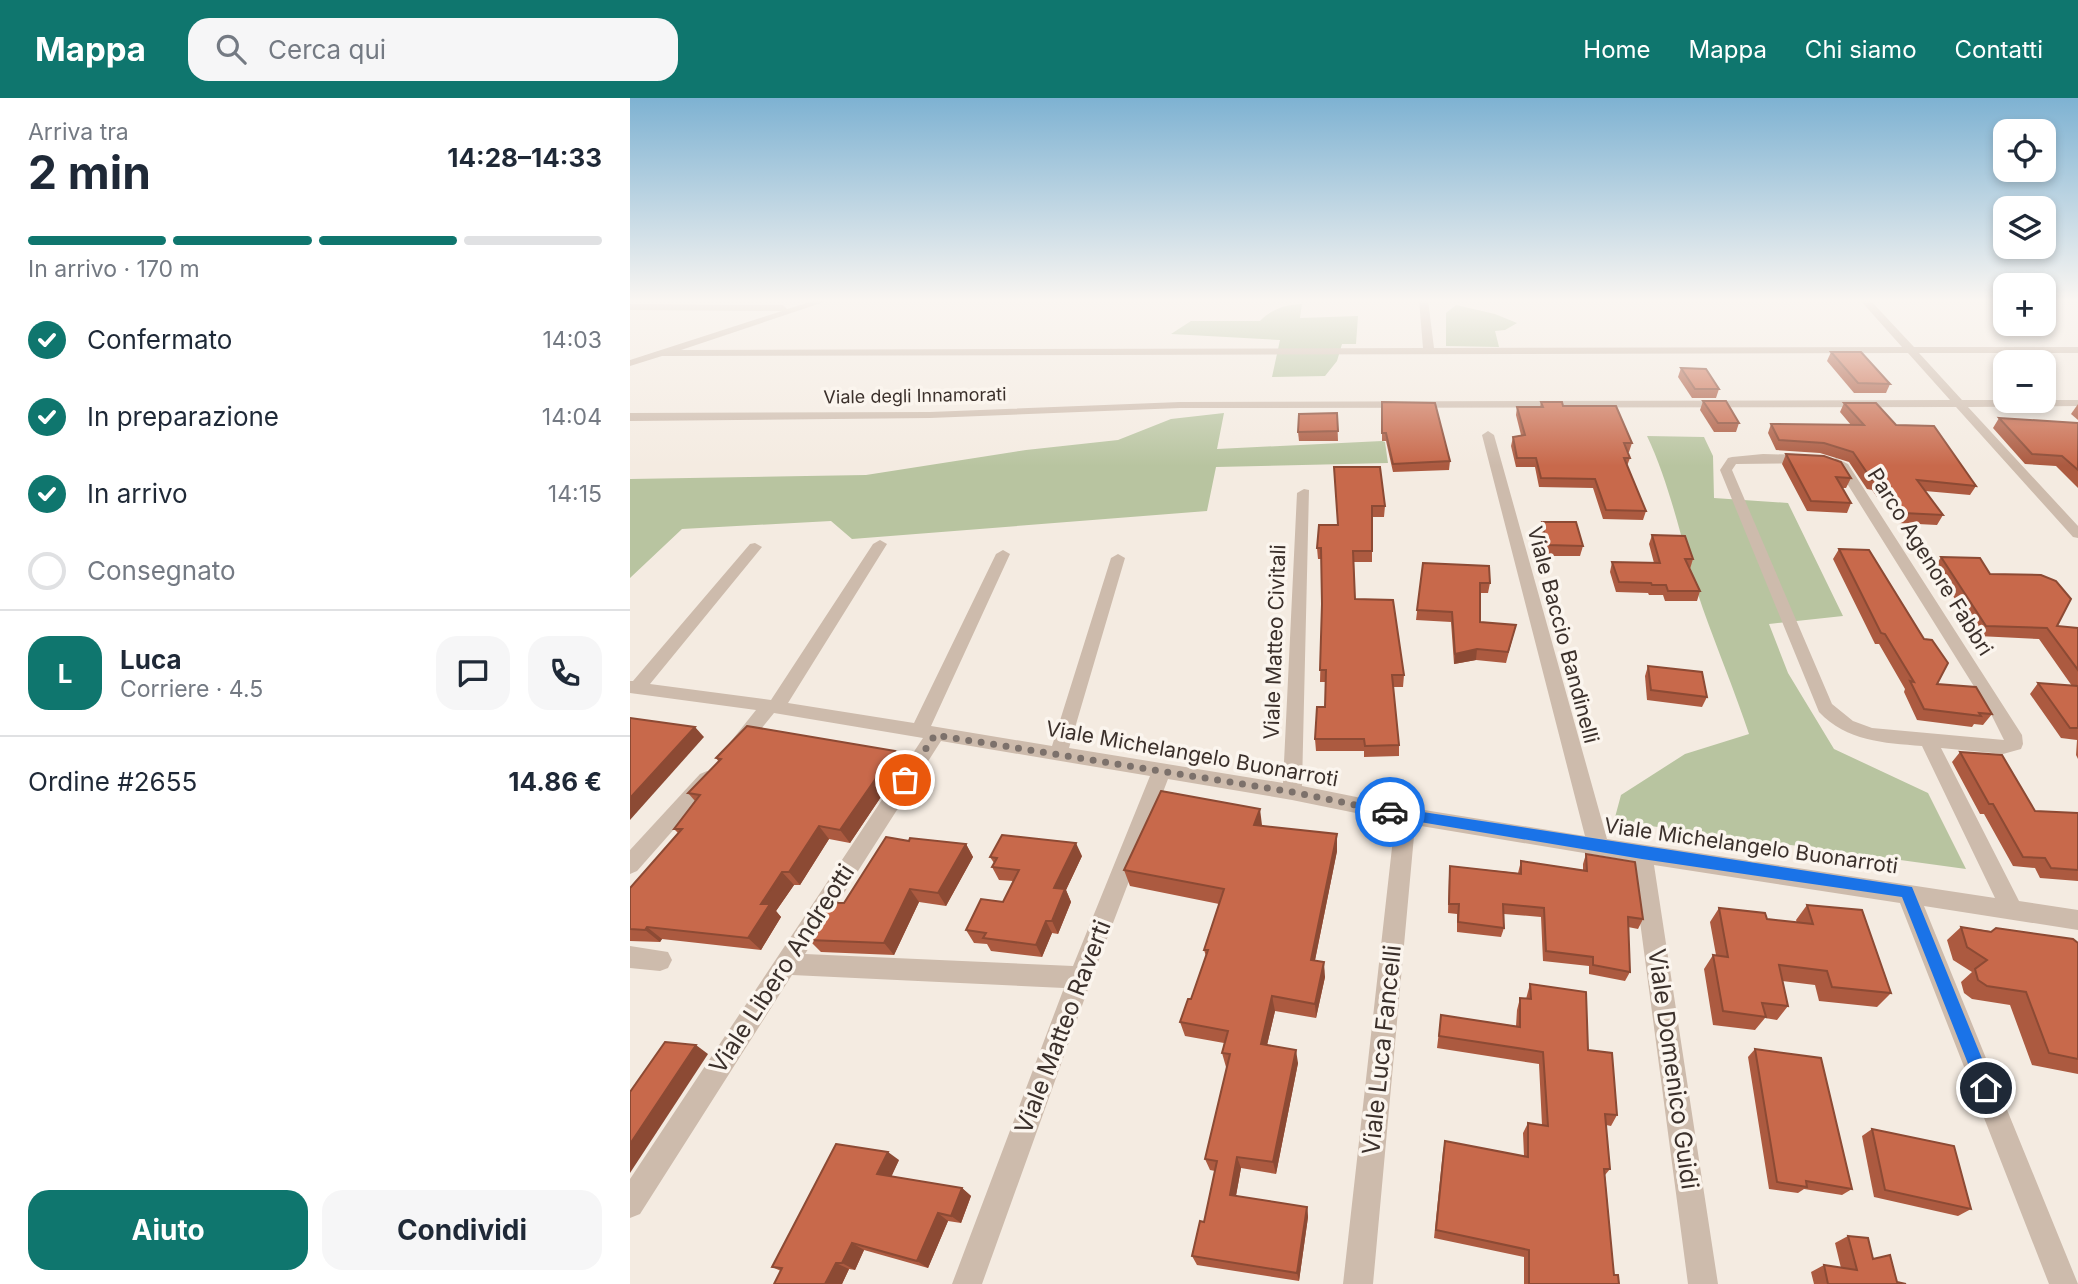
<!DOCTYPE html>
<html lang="it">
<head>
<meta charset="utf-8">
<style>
	:root { --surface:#fff; --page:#f6f6f7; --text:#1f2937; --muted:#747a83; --line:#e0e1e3; --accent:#0f766e }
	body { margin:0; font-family:Inter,sans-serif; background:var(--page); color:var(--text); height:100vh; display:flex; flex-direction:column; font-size:26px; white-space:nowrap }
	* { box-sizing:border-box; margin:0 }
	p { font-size:23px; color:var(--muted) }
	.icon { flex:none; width:38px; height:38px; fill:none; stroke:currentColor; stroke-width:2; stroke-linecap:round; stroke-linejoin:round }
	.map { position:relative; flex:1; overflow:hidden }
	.details { display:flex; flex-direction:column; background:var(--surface); width:630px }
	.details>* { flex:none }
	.buttons { position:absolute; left:1363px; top:21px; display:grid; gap:14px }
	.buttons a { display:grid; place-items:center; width:63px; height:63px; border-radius:14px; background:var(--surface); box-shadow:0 4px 10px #0003; font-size:35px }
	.pin { position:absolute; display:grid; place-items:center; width:60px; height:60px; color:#fff; margin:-30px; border:4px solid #fff; border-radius:50%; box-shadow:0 2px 7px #0007 }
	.courier { position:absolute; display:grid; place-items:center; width:70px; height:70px; margin:-35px; border:5px solid #1a73e8; border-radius:50%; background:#fff; color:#222; box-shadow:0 2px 9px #0007 }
	.headline em { font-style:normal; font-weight:700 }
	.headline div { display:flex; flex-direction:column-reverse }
	.headline { display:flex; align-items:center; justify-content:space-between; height:119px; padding:0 28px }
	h1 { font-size:46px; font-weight:700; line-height:52px }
	.bar { display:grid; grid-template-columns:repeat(4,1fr); gap:10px 7px; align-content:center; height:84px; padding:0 28px }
	.bar i { height:9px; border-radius:5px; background:var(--line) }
	.bar .selected { background:var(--accent) }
	.bar p { grid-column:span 4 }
	.line { display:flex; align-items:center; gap:18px; padding:0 28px; border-top:2px solid var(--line) }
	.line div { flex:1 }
	.round { display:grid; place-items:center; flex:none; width:74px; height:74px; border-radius:21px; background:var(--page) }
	ol { padding:0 28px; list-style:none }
	li { display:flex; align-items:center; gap:21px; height:77px }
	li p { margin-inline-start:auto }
	li .icon { padding:7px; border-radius:50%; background:var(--accent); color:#fff; stroke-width:4 }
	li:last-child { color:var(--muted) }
	li i { width:38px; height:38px; border:4px solid var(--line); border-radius:50% }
	.button { display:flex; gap:14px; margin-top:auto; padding:14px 28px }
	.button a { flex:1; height:80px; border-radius:21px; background:var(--accent); color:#fff; font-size:28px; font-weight:700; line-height:80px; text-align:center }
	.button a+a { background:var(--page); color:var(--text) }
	header { display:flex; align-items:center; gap:42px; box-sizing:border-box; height:98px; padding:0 35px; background:var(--accent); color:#fff }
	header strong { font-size:33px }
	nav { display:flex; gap:38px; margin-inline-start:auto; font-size:24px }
	.search { width:490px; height:63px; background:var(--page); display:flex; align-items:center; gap:18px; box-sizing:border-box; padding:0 24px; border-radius:21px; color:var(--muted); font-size:26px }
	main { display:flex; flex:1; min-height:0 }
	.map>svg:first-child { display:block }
</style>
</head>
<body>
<header>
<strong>Mappa</strong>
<div class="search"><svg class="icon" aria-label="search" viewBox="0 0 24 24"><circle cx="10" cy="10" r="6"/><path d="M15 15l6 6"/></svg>Cerca qui</div>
<nav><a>Home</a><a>Mappa</a><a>Chi siamo</a><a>Contatti</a></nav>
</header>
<main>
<section class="details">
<div class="headline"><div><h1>2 min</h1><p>Arriva tra</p></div><em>14:28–14:33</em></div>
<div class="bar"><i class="selected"></i><i class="selected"></i><i class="selected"></i><i></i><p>In arrivo · 170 m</p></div>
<ol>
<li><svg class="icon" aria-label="check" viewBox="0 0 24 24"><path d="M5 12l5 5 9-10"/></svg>Confermato<p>14:03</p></li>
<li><svg class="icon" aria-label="check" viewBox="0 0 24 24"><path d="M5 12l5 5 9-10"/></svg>In preparazione<p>14:04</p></li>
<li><svg class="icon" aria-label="check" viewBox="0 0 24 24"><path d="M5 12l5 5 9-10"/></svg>In arrivo<p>14:15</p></li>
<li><i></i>Consegnato</li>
</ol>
<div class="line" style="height:126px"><b class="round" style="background:var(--accent);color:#fff">L</b><div><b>Luca</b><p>Corriere · 4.5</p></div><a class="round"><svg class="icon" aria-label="chat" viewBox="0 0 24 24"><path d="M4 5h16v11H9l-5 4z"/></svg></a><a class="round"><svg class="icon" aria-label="phone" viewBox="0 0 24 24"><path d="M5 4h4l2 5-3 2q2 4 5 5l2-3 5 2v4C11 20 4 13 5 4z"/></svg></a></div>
<div class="line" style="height:91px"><div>Ordine #2655</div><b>14.86 €</b></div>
<div class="button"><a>Aiuto</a><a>Condividi</a></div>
</section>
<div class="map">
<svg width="1448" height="1186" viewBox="0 0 1448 1186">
	<rect width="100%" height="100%" fill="#f4ebe1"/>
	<!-- green -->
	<g fill="#b8c4a0">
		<path d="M672,206l-2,14 58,-2 -2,28h-14l-5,17 -12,15 -53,1 8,-37 -109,-6 20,-13h69c13,-13 25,-16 42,-17z"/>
		<polygon points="826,207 865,216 887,225 875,232 865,233 869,249 816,248 816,215"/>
		<polygon points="594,315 587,351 752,343 755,344 758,365 586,369 577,413 222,441 201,423 52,431 0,480 0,381 236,377 396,352 488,342 541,321"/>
		<path d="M1017,338l57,1 9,19 1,42 74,5 55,113 -74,8 19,49 46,76 94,44 38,76 -352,-48 7,-26 64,-41 64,-20c-14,-42 -31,-83 -46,-125 -20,-58 -30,-118 -56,-173z"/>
	</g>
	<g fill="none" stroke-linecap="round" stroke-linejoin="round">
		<!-- minor -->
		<g fill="#cdbbac" fill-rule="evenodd">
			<polygon points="187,202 200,202 51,252 793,250 789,202 798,202 804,250 1272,249 1230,202 1240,202 1284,249 1448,249 1448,255 1289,255 1332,302 1448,302 1448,308 1338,309 1448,428 1448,440 1443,439 1326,309 550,310 300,320 0,323 0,315 300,314 550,304 1320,302 1278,255 32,258 0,268 0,262 152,213 0,212 0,206 153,207 157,211"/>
			<path d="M858,333l6,4 113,404 388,59 -73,-152c-39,-3 -75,-5 -103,-34l-99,-242 8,-12 4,-1 31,-3 45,1 6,4 -6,4 -72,1 -4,6 100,234 21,17 19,7 132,12 -14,-28 -152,-243 -8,-7 6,-4 12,6 174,271 1,9 -2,5 -18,5 -62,-6 78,153 59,9v20l-154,-24 154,378h-29l-149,-381 -246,-38 64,419h-30l-56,-423 -217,-36 -42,459h-30l52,-463 -103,-21 -124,-21 -76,199 -110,306h-30l112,-296 -272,-13 -152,239 -10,4v-39l293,-441 -149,-25 -30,37h-14l-2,-5 28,-35 -126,-17v-12h3l117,-137 5,-1 7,4 -112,137 121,16 102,-156 7,-4 7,4 -99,159 126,20 82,-169 7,-4 7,4 -79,172 121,20 59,-188 7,-4 7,4 -56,190 214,35 14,-290 7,-4 5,1 -7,296 104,21 179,29 -103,-401zM311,643l209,35 -77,190 -268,-12z"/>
			<polygon points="77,673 84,676 87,681 84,686 7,773 0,776 0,752 70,676"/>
			<polygon points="0,848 38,854 42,862 38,870 30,873 0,870"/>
		</g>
	</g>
	<!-- wall -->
	<g fill="#ac5a40">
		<polygon points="1201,254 1260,286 1256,295 1224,295 1197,263"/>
		<polygon points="1051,270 1089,291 1086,300 1062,300 1048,279"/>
		<polygon points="1073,303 1109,325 1106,334 1084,334 1070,312"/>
		<polygon points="752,304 820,363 819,372 763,374 756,343 752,343"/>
		<polygon points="911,304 933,308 1002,345 999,354 997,354 1000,360 997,368 1016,413 1013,422 973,421 963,390 909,389 905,369 886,369 881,348 883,339 891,337 886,317 887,309 910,309"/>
		<polygon points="1214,305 1266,327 1346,388 1340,397 1295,393 1313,417 1307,427 1268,425 1251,399 1247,399 1242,392 1237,391 1219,364 1190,355 1146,352 1138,335 1141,326 1221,327 1210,314"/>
		<polygon points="1448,306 1448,322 1441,316"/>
		<polygon points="707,315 708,343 669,343 668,334"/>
		<polygon points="1369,320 1448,325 1448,390 1426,368 1395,366 1363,330"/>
		<polygon points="1156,356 1221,380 1216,390 1212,390 1221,405 1217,415 1177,413 1152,366"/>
		<polygon points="704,369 755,408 754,419 742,419 742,464 724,464 725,501 774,577 773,589 763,589 769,647 769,658 734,659 734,653 686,653 685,641 695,609 696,584 690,584 692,506 691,461 688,461 687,450 708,427"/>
		<polygon points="912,424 953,448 950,458 915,458 910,434"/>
		<polygon points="1022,437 1063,461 1060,471 1070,493 1067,503 1035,503 1033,497 1019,497 1018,495 986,494 980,474 982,464 1024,465 1019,446"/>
		<polygon points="1209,451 1307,586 1362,616 1353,627 1344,626 1342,629 1287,622 1274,594 1275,591 1249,546 1245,546 1203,461"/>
		<polygon points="1311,459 1360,476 1427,528 1448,530 1448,661 1446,657 1447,642 1431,640 1400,596 1408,585 1442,588 1409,541 1348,538 1305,469"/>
		<polygon points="793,465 860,485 858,495 850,495 850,524 886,527 876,565 846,562 824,566 821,524 786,522"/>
		<polygon points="1018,568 1077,599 1072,609 1017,602 1015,578"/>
		<polygon points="265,653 273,666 220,745 199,741 170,787 164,787 146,813 151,819 131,852 32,841 30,844 0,843 0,790 48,735 44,731 65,703 58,695 89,664 86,660"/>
		<polygon points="1330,654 1405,713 1448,715 1448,783 1410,780 1405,770 1383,768 1354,716 1350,716 1322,664"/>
		<polygon points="632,728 707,736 707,753 685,862 695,879 686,920 645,913 637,947 668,965 646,1076 611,1070 606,1098 677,1109 678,1119 669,1183 567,1167 562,1158 574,1124 585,1073 580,1072 575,1061 597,969 596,969 592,955 594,945 555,938 550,924 561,901 576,858 574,852 589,806 500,788 494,772"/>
		<polygon points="279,743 336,746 343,759 316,808 289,804 264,857 191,854 179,842 214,805"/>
		<polygon points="956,756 1013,821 1008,831 998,829 1000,874 995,883 959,876 959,868 913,863 911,819 874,816 874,830 871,839 827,834 827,816 818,815 819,778 820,768 888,775 891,763 953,772 953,766"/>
		<polygon points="452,758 436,792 441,804 428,836 422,835 412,859 361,853 357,846 344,845 336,832 373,804 383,783 369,782 362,769 364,765 360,759"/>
		<polygon points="1177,807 1261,895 1247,909 1189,903 1185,887 1152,883 1158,908 1147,922 1135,920 1125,932 1083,927 1074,871 1083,857 1086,857 1080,824 1089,810 1137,821 1167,825 1166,822"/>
		<polygon points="1331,829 1448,845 1448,976 1402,967 1380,907 1342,901 1334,895 1331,884 1342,874 1323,862 1317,842"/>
		<polygon points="900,886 958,952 987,1017 981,1028 976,1027 980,1071 975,1077 984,1177 989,1186 894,1186 894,1159 804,1140 813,1053 815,1043 894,1058 893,1035 898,1025 912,1027 909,966 807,950 811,917 886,928 887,912 890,900 896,901"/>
		<polygon points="1125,951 1222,1091 1212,1097 1174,1091 1168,1095 1139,1091 1118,959"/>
		<polygon points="1242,1031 1341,1111 1328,1118 1244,1099 1232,1038"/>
		<polygon points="269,1062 261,1078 332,1090 341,1098 331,1125 318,1123 298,1170 234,1152 225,1172 219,1171 212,1186 144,1186 151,1173 142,1169"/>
		<polygon points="1218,1138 1267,1184 1276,1186 1184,1186 1181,1174 1194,1167 1211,1170 1205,1145"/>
	</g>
	<!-- shaded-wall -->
	<g fill="#8c4a34">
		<polygon points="847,551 846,562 824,566 825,556"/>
		<polygon points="65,629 74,639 0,722 0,700"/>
		<polygon points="265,653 273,666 220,745 210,732"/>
		<polygon points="630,711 632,727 626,743 624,727"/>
		<polygon points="189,728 199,741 170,787 159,774"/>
		<polygon points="707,736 707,753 682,877 681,862"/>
		<polygon points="446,745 452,758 436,792 441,804 428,836 422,823 424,790"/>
		<polygon points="336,746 343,759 316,808 308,795"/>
		<polygon points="152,774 164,787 146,813 151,819 131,852 118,840 131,806"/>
		<polygon points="280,791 289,804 264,857 254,845"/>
		<polygon points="416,823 422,835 412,859 406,847"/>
		<polygon points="17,829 32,841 30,844 15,832"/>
		<polygon points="694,864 695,879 686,920 685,906"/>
		<polygon points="642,898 645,913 634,960 631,946"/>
		<polygon points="66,947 78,956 0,1075 0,1046"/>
		<polygon points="666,952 668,965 646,1076 643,1064"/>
		<polygon points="258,1054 269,1062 259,1084 247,1076"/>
		<polygon points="607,1059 611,1070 604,1108 600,1097"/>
		<polygon points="332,1090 341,1098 331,1125 321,1118"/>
		<polygon points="677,1109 678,1119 669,1183 667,1175"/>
		<polygon points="308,1115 318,1123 298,1170 287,1163"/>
		<polygon points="222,1145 234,1152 225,1172 212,1165"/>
		<polygon points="206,1165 219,1171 212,1186 195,1186"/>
	</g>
	<!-- building -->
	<g fill="#c8694b" stroke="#8c4a34" stroke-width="2">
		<polygon points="1201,254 1231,254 1260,286 1228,285"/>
		<polygon points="1051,270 1076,271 1089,291 1065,291"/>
		<polygon points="1073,303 1096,303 1109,325 1088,325"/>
		<polygon points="752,304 805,305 820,363 763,366 756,335 752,335"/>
		<polygon points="911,304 932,304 933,308 986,308 1002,345 994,345 1000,360 994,360 1016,413 976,412 965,381 911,380 906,360 887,360 883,339 895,337 887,309 913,309"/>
		<polygon points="1214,305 1246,305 1266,327 1304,328 1346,388 1287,382 1313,417 1273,415 1256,389 1252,389 1247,382 1242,382 1223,354 1194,345 1149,342 1141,326 1234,327"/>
		<polygon points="707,315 708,333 668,334 669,316"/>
		<polygon points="1369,320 1448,325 1448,372 1432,358 1402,356"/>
		<polygon points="1156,356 1194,358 1211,364 1221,380 1206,379 1221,405 1181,403"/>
		<polygon points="704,369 750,369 755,408 742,408 742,453 723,453 725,501 763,502 774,577 762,577 769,647 735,648 734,641 685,641 687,609 695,609 696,572 690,572 692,506 691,450 687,450 689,427 708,427"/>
		<polygon points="912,424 946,424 953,448 917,447"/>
		<polygon points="1022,437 1055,438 1063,461 1055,461 1070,493 1038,493 1036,487 1022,487 1021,485 989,484 982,464 1030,465"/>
		<polygon points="1209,451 1239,452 1294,541 1302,542 1318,565 1307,586 1346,589 1362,616 1349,615 1351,618 1294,611 1280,583 1284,584 1255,536 1251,535"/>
		<polygon points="1311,459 1350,460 1360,476 1411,477 1426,483 1441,501 1427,528 1448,530 1448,572 1417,530 1356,528"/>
		<polygon points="793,465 859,468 860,485 850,485 850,524 886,527 878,554 847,551 825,556 822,514 787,512"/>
		<polygon points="1018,568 1072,574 1077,599 1021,592"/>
		<polygon points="1408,585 1448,588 1448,630 1440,630"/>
		<polygon points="0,620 65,629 0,700"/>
		<polygon points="117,628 265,653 210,732 189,728 159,774 152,774 131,806 140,806 118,840 17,829 15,832 0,831 0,790 52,731 44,731 70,697 58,695 91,661 86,660"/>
		<polygon points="1330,654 1372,657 1405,713 1448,715 1448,772 1421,770 1415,760 1393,759 1363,706 1359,706"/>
		<polygon points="531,693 630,711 624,727 707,736 681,862 694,864 685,906 642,898 631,946 666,952 643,1064 607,1059 600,1097 677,1109 667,1175 562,1158 570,1123 574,1124 587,1063 575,1061 600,956 592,955 598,933 550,924 558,901 561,901 578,852 574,852 594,791 494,772"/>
		<polygon points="372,737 446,745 424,790 435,791 422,823 416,823 406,847 353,840 356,835 336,832 351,801 373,804 389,772 362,769 367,760 360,759"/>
		<polygon points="256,739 279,743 280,740 336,746 308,795 280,791 254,845 179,842 202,805 214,805"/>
		<polygon points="956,756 1005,764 1013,821 998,819 1000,874 963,867 963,859 916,853 914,810 873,806 874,830 828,824 829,806 819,806 820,768 891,776 891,763 957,773"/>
		<polygon points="1177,807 1232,812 1261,895 1202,889 1197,873 1149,867 1158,908 1132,905 1136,919 1093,913 1083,857 1098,859 1089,810 1135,815 1137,821 1183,826"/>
		<polygon points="1331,829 1361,834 1366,830 1443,841 1448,845 1448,961 1419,955 1396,894 1357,888 1348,882 1345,871 1357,862 1337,849"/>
		<polygon points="900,886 956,894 958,952 982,955 987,1017 975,1016 980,1071 974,1071 984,1177 988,1177 989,1186 899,1186 899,1152 806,1132 815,1043 898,1059 898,1025 918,1028 913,954 809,938 811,917 890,929 890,900 901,901"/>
		<polygon points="35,944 66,947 0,1046 0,994"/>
		<polygon points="1125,951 1191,960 1222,1091 1176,1083 1177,1089 1147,1084"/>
		<polygon points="1242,1031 1324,1048 1341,1111 1255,1092"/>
		<polygon points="206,1046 258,1054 247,1076 332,1090 321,1118 308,1115 287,1163 222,1145 212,1165 206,1165 195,1186 144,1186 152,1170 142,1169"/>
		<polygon points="1218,1138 1238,1140 1243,1161 1260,1157 1267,1184 1276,1186 1198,1186 1194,1167 1227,1172"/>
	</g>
	<!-- sky -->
	<linearGradient id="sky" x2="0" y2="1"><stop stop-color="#7eb2d2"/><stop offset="0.55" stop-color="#faf6f2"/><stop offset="1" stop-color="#faf6f2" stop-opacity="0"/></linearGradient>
	<rect width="1448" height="368" fill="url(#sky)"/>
	<!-- route -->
	<polygon fill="#1a73e8" points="760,709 1282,789 1364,990 1362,996 1356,998 1350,996 1272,799 1012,761 760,719 753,714"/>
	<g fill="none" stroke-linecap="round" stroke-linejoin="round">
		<!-- done -->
		<polyline stroke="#7c716b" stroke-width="7" stroke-dasharray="0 12.6" points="275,682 305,637 662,694 760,714"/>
	</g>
	<g text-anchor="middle" stroke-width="7" stroke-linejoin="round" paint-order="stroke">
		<!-- far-street labels -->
		<g font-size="18" fill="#3b302b" stroke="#fbf5ee">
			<text transform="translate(285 298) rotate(-1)" y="6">Viale degli Innamorati</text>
		</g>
		<!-- street labels -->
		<g font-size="21" fill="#3b302b" stroke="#fbf5ee">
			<text transform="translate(1300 464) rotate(58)" y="7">Parco Agenore Fabbri</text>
			<text transform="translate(933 537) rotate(75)" y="7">Viale Baccio Bandinelli</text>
			<text transform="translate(645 544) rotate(-88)" y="7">Viale Matteo Civitali</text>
			<text transform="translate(562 656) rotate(10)" y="7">Viale Michelangelo Buonarroti</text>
			<text transform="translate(1121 748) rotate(8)" y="7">Viale Michelangelo Buonarroti</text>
		</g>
		<!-- near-street labels -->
		<g font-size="24" fill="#3b302b" stroke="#fbf5ee">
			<text transform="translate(152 871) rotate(-57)" y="8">Viale Libero Andreotti</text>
			<text transform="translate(433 929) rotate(-69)" y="8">Viale Matteo Raverti</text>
			<text transform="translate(752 952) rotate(-84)" y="8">Viale Luca Fancelli</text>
			<text transform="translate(1043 971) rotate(82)" y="8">Viale Domenico Guidi</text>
		</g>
	</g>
</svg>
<div class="buttons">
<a><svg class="icon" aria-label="locate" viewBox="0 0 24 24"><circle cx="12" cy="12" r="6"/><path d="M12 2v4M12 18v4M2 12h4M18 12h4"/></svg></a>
<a><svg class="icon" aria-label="layers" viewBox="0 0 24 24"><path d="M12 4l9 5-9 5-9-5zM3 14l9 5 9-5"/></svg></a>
<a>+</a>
<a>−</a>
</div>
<div class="pin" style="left:275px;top:682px;background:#ea580c"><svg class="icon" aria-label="bag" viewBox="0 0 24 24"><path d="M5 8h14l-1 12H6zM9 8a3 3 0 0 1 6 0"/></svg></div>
<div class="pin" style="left:1356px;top:990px;background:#1f2937"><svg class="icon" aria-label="home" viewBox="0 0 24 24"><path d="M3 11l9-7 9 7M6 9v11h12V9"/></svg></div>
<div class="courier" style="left:760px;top:714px"><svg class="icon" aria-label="car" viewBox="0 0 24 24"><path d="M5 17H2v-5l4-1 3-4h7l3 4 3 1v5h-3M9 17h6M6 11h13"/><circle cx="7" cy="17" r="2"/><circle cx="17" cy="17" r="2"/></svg></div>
</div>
</main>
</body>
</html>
